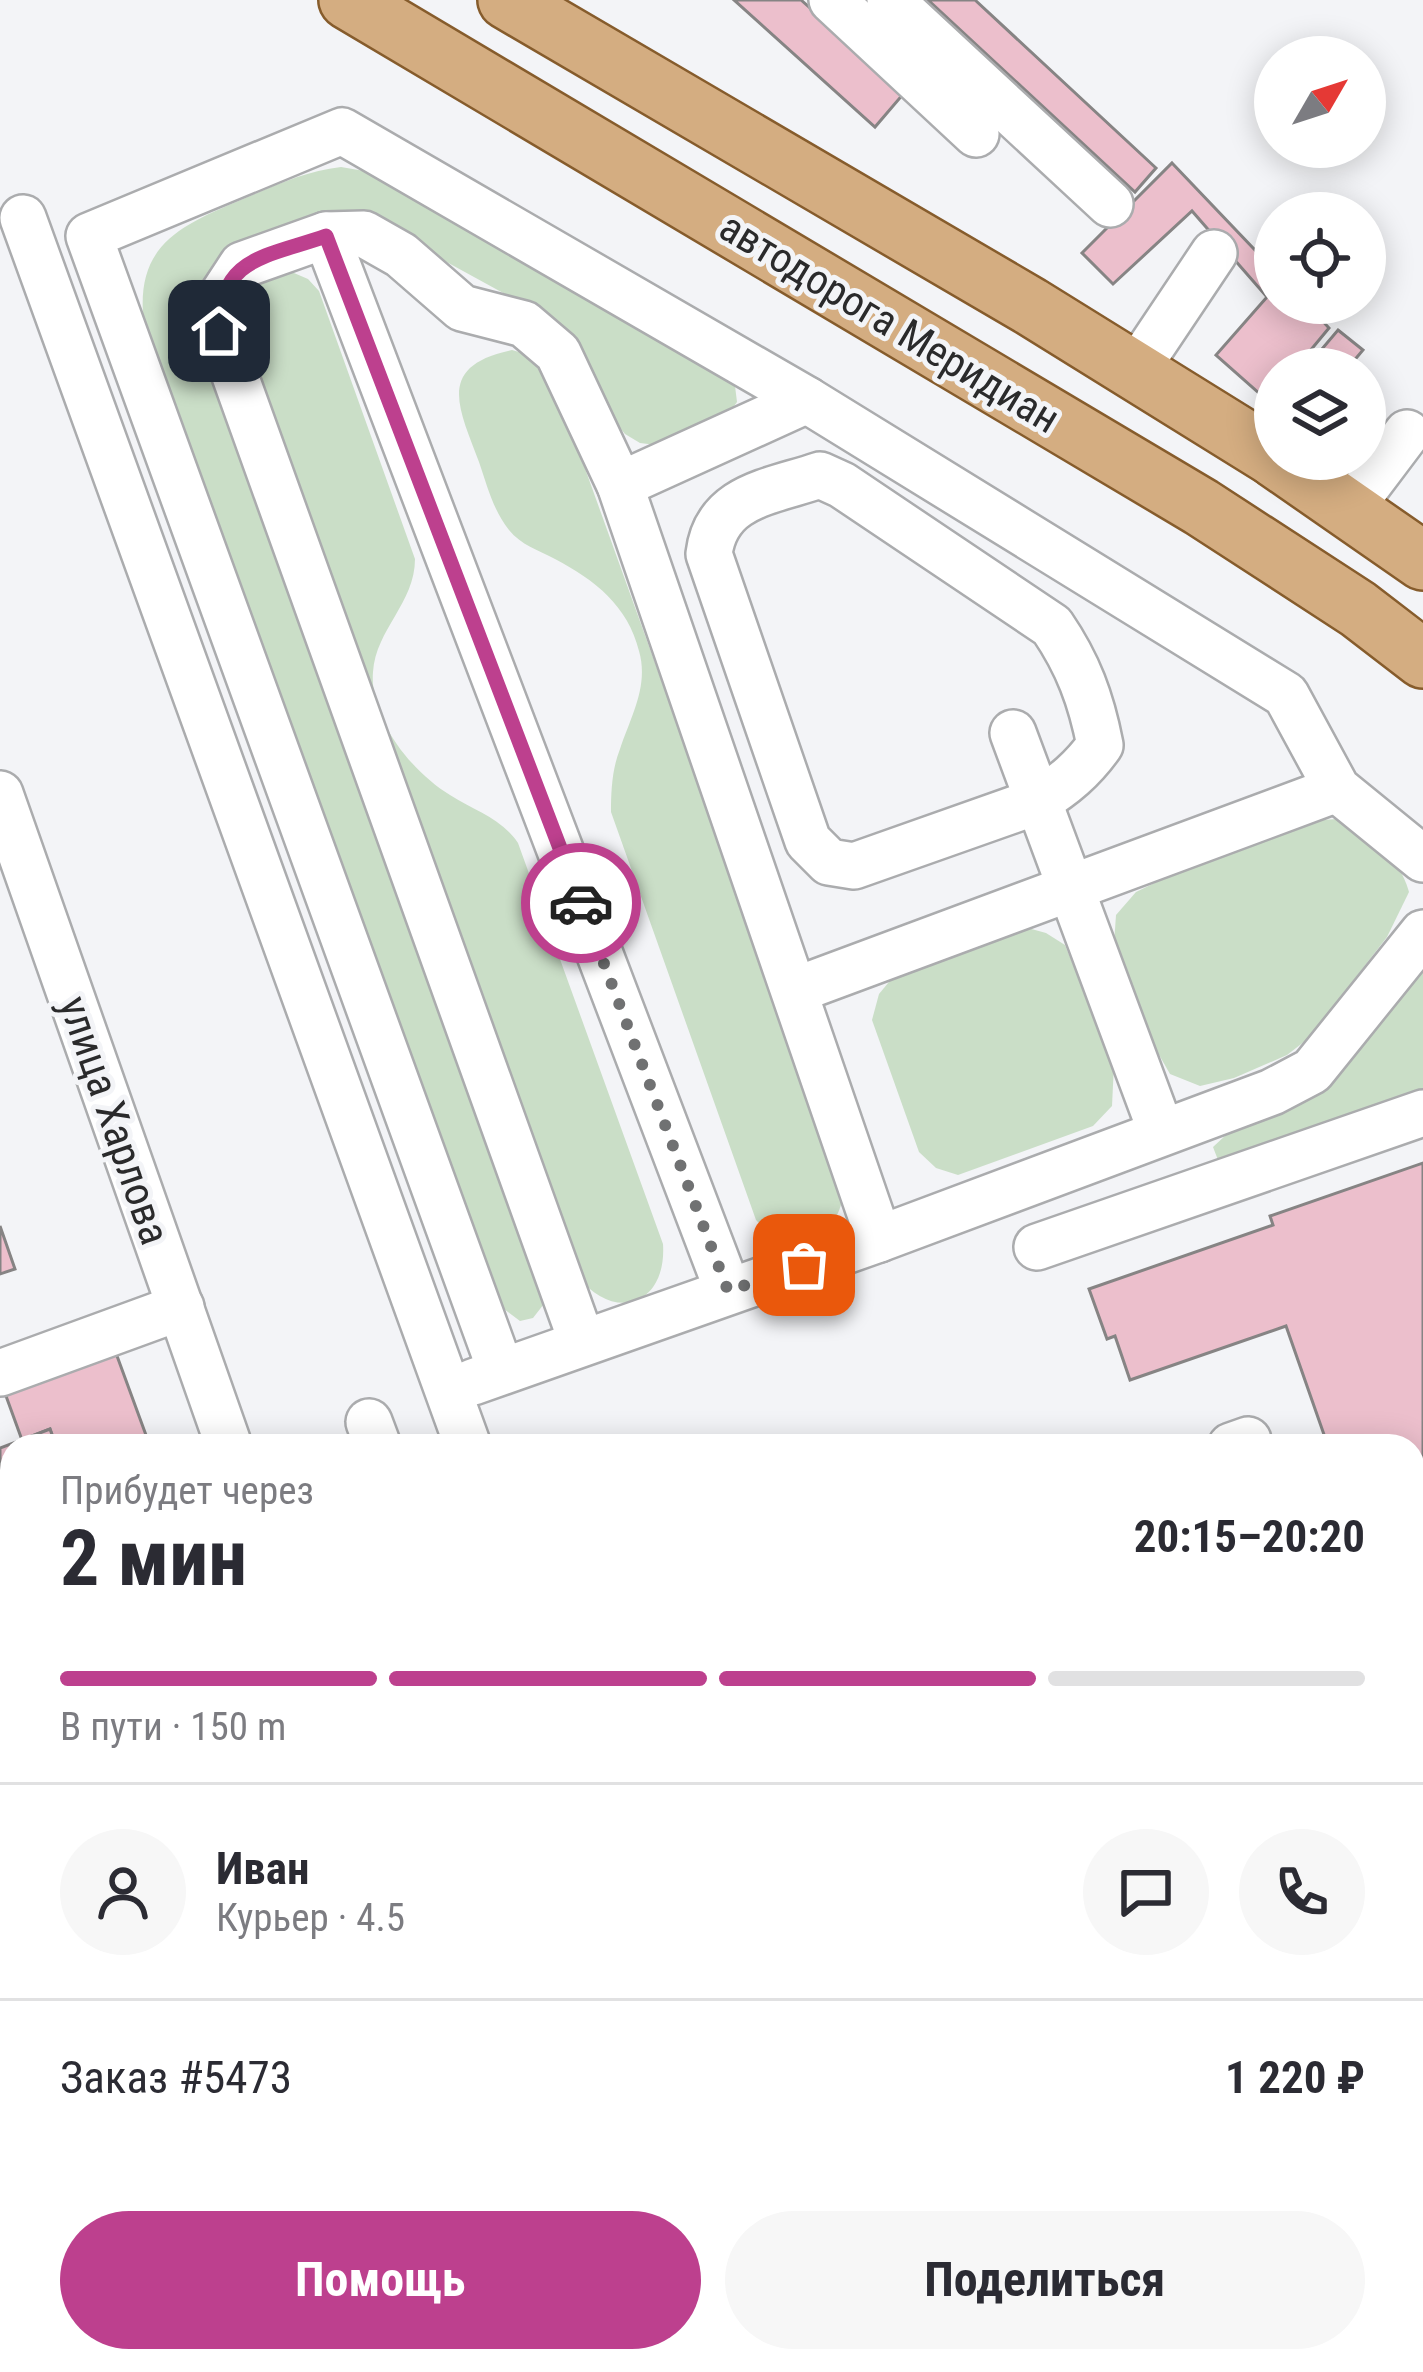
<!DOCTYPE html>
<html lang="ru">
<head>
<meta charset="utf-8">
<style>
	:root { --surface:#fff; --page:#f7f7f7; --text:#2b2b33; --muted:#7c7c81; --line:#e1e1e2; --accent:#bd408e }
	body { margin:0; font-family:"Roboto Condensed",sans-serif; background:var(--page); color:var(--text); height:100vh; display:flex; flex-direction:column; font-size:45px; white-space:nowrap }
	* { box-sizing:border-box; margin:0 }
	p { font-size:39px; color:var(--muted) }
	.icon { flex:none; width:66px; height:66px; fill:none; stroke:currentColor; stroke-width:2; stroke-linecap:round; stroke-linejoin:round }
	.map { position:relative; flex:1; overflow:hidden }
	.side { position:absolute; left:0px; top:1434px; width:1425px; height:939px; display:flex; flex-direction:column; background:var(--surface); border-radius:36px 36px 0 0; box-shadow:0 6px 30px #0003 }
	.side>* { flex:none }
	.needle { width:78px; rotate:51deg }
	.buttons { position:absolute; left:1254px; top:36px; display:grid; gap:24px }
	.buttons a { display:grid; place-items:center; width:132px; height:132px; border-radius:50%; background:var(--surface); box-shadow:0 6px 30px #0003; font-size:60px }
	.pin { position:absolute; display:grid; place-items:center; width:102px; height:102px; color:#fff; margin:-51px; border-radius:24px; box-shadow:0 6px 18px #0006 }
	.courier { position:absolute; display:grid; place-items:center; width:120px; height:120px; margin:-60px; border:9px solid #bd408e; border-radius:50%; background:#fff; color:#222; box-shadow:0 3px 15px #0007 }
	.head em { font-style:normal; font-weight:700 }
	.head div { display:flex; flex-direction:column-reverse }
	.head { display:flex; align-items:center; justify-content:space-between; height:204px; padding:0 60px }
	h1 { font-size:78px; font-weight:700; line-height:90px }
	.bar { display:grid; grid-template-columns:repeat(4,1fr); gap:18px 12px; align-content:center; height:144px; padding:0 60px }
	.bar i { height:15px; border-radius:9px; background:var(--line) }
	.bar .selected { background:var(--accent) }
	.bar p { grid-column:span 4 }
	.line { display:flex; align-items:center; gap:30px; padding:0 60px; border-top:3px solid var(--line) }
	.line div { flex:1 }
	.round { display:grid; place-items:center; flex:none; width:126px; height:126px; border-radius:63px; background:var(--page) }
	.action { display:flex; gap:24px; margin-top:auto; padding:24px 60px }
	.action a { flex:1; height:138px; border-radius:72px; background:var(--accent); color:#fff; font-size:48px; font-weight:700; line-height:138px; text-align:center }
	.action a+a { background:var(--page); color:var(--text) }
	.map>svg:first-child { display:block }
</style>
</head>
<body>
<div class="map">
<svg width="1423" height="2372" viewBox="0 0 1423 2372">
	<rect width="100%" height="100%" fill="#f3f4f7"/>
	<!-- green -->
	<g fill="#cadec7">
		<path d="M341,167l29,5 348,196 17,18 2,16 -10,14 -71,29 -16,-2 -15,-9 -15,-18 -56,-95 -173,-95 -170,49 336,1025 -14,18 -13,3 -16,-12 -359,-977c-13,-84 29,-104 98,-133 33,-14 63,-28 98,-32z"/>
		<path d="M280,267l28,12 11,12 96,268c0,44 -39,70 -42,113 -4,47 39,100 77,123 26,17 50,22 68,48l145,401c4,61 -49,80 -86,31l-346,-952 9,-35z"/>
		<path d="M512,350l21,6 18,18 293,814c-4,53 -51,72 -88,32l-145,-408c0,-21 1,-43 9,-63 11,-33 29,-63 19,-98 -11,-45 -44,-71 -84,-92 -17,-9 -34,-14 -46,-29 -16,-20 -22,-45 -30,-68 -20,-54 -44,-96 33,-112z"/>
		<path d="M1337,819c35,18 61,35 72,73l-22,45 -78,101 -22,17 -53,23 -34,8 -30,-12 -16,-28 -40,-102 2,-29 20,-23 31,-15 126,-55z"/>
		<polygon points="1017,925 1046,933 1065,945 1114,1064 1112,1106 1093,1126 958,1175 936,1168 919,1152 872,1020 879,994 898,971"/>
		<polygon points="1423,959 1423,1089 1218,1160 1213,1147 1241,1121 1341,1071"/>
	</g>
	<!-- building -->
	<g fill="#ecbfcc" stroke="#868484" stroke-width="3">
		<polygon points="734,0 801,0 905,92 875,127"/>
		<polygon points="928,0 975,0 1156,168 1135,192"/>
		<polygon points="1172,163 1275,271 1275,303 1306,303 1329,328 1295,369 1275,369 1275,392 1268,401 1216,355 1267,297 1192,211 1113,284 1082,253"/>
		<polygon points="1338,330 1363,350 1347,369 1305,369"/>
		<polygon points="1423,1163 1423,1690 1413,1698 1413,1446 1328,1446 1286,1326 1130,1380 1115,1336 1107,1339 1089,1289 1273,1225 1270,1216"/>
		<polygon points="0,1226 15,1269 0,1274"/>
		<polygon points="113,1345 150,1446 56,1446 50,1429 22,1440 2,1385"/>
		<polygon points="50,1429 56,1446 12,1446 12,1570 0,1574 0,1448"/>
		<polygon points="1423,1837 1423,1922 1413,1929 1413,1844"/>
		<polygon points="1413,2181 1423,2190 1423,2237 1413,2248"/>
		<polygon points="1413,2324 1423,2334 1423,2372 1298,2372 1308,2361 1413,2361"/>
		<polygon points="322,2361 407,2361 411,2372 266,2372 289,2364 292,2372"/>
		<polygon points="908,2361 1010,2361 1013,2367 1000,2372 912,2372"/>
	</g>
	<g fill="none" stroke-linecap="round" stroke-linejoin="round">
		<defs>
			<g id="minor">
				<polyline points="832,0 976,134"/>
				<polyline points="890,0 1110,204"/>
				<polyline points="23,218 468,1446"/>
				<polyline points="326,235 728,1291"/>
				<polyline points="1135,371 1214,253"/>
				<path d="M820,475l22,10 210,141c26,38 39,73 48,119 -17,24 -36,40 -62,56l-184,65 -25,-4 -21,-21 -99,-287c7,-59 62,-62 111,-79z"/>
				<polyline points="620,485 807,400"/>
				<polyline points="1349,510 1407,433"/>
				<polyline points="1013,733 1161,1131"/>
				<polyline points="0,794 229,1446"/>
				<polyline points="796,990 1337,789"/>
				<polyline points="1037,1247 1423,1113"/>
				<polyline points="582,1342 219,331 219,300 242,265 326,235 364,234 401,255 462,308 524,324 558,353 620,485 879,1239"/>
				<polyline points="501,1371 89,236 342,131 807,400 1286,695 1337,789 1423,859"/>
				<polyline points="0,1373 181,1307"/>
				<polyline points="473,1382 879,1239 1272,1092 1312,1071 1423,933"/>
				<polyline points="369,1422 378,1446"/>
				<polyline points="1231,1446 1248,1440 1247,1446"/>
				<polyline points="0,1634 12,1629"/>
				<polyline points="0,1761 12,1757"/>
				<polyline points="1413,1802 1423,1794"/>
				<polyline points="612,2361 625,2372"/>
				<polyline points="766,2361 776,2372"/>
				<polyline points="841,2361 844,2372"/>
				<polyline points="1071,2361 1075,2372"/>
				<polyline points="97,2372 128,2361"/>
				<polyline points="1122,2372 1133,2361"/>
			</g>
			<g id="major">
				<polyline points="348,0 1201,507 1358,609 1423,659"/>
				<polyline points="507,0 1030,306 1275,458"/>
				<polyline points="1276,459 1423,561"/>
			</g>
		</defs>
		<!-- minor casing -->
		<use href="#minor" stroke="#abacae" stroke-width="50"/>
		<!-- major casing -->
		<use href="#major" stroke="#865c2c" stroke-width="62"/>
		<!-- path -->
		<g stroke="#adaeb0" stroke-width="8" stroke-dasharray="12 6" stroke-linecap="butt">
			<polyline points="413,2361 417,2372"/>
			<polyline points="209,2372 239,2361"/>
		</g>
		<!-- minor -->
		<use href="#minor" stroke="#fff" stroke-width="45"/>
		<!-- major -->
		<use href="#major" stroke="#d4ad81" stroke-width="57"/>
	</g>
	<g fill="none" stroke-linecap="round" stroke-linejoin="round">
		<!-- done -->
		<polyline stroke="#707172" stroke-width="12" stroke-dasharray="0 21.6" points="581,903 728,1291 804,1265"/>
		<!-- route -->
		<path stroke="#bd408e" stroke-width="15" d="M219,331c0,-75 48,-74 107,-95l255,667"/>
	</g>
	<g text-anchor="middle" stroke-width="10" stroke-linejoin="round" paint-order="stroke">
		<!-- street labels -->
		<g font-size="42" fill="#2a2a2b" stroke="#f3f4f7">
			<text transform="translate(890 322) rotate(31)" y="15">автодорога Меридиан</text>
			<text transform="translate(115 1120) rotate(71)" y="15">улица Харлова</text>
		</g>
	</g>
</svg>
<div class="buttons">
<a><svg class="needle" viewBox="-14 -14 28 28"><path d="M0-13l5 13h-10z" fill="#e53935"/><path d="M0 13l5-13h-10z" fill="#7c7c81"/></svg></a>
<a><svg class="icon" aria-label="locate" viewBox="0 0 24 24"><circle cx="12" cy="12" r="6"/><path d="M12 2v4M12 18v4M2 12h4M18 12h4"/></svg></a>
<a><svg class="icon" aria-label="layers" viewBox="0 0 24 24"><path d="M12 4l9 5-9 5-9-5zM3 14l9 5 9-5"/></svg></a>
</div>
<div class="pin" style="left:804px;top:1265px;background:#ea580c"><svg class="icon" aria-label="bag" viewBox="0 0 24 24"><path d="M5 8h14l-1 12H6zM9 8a3 3 0 0 1 6 0"/></svg></div>
<div class="pin" style="left:219px;top:331px;background:#1f2937"><svg class="icon" aria-label="home" viewBox="0 0 24 24"><path d="M3 11l9-7 9 7M6 9v11h12V9"/></svg></div>
<div class="courier" style="left:581px;top:903px"><svg class="icon" aria-label="car" viewBox="0 0 24 24"><path d="M5 17H2v-5l4-1 3-4h7l3 4 3 1v5h-3M9 17h6M6 11h13"/><circle cx="7" cy="17" r="2"/><circle cx="17" cy="17" r="2"/></svg></div>
<section class="side">
<div class="head"><div><h1>2 мин</h1><p>Прибудет через</p></div><em>20:15–20:20</em></div>
<div class="bar"><i class="selected"></i><i class="selected"></i><i class="selected"></i><i></i><p>В пути · 150 m</p></div>
<div class="line" style="height:216px"><a class="round"><svg class="icon" aria-label="person" viewBox="0 0 24 24"><circle cx="12" cy="8" r="4"/><path d="M4 21q1-7 8-7t8 7"/></svg></a><div><b>Иван</b><p>Курьер · 4.5</p></div><a class="round"><svg class="icon" aria-label="chat" viewBox="0 0 24 24"><path d="M4 5h16v11H9l-5 4z"/></svg></a><a class="round"><svg class="icon" aria-label="phone" viewBox="0 0 24 24"><path d="M5 4h4l2 5-3 2q2 4 5 5l2-3 5 2v4C11 20 4 13 5 4z"/></svg></a></div>
<div class="line" style="height:156px"><div>Заказ #5473</div><b>1 220 ₽</b></div>
<div class="action"><a>Помощь</a><a>Поделиться</a></div>
</section>
</div>
</body>
</html>
